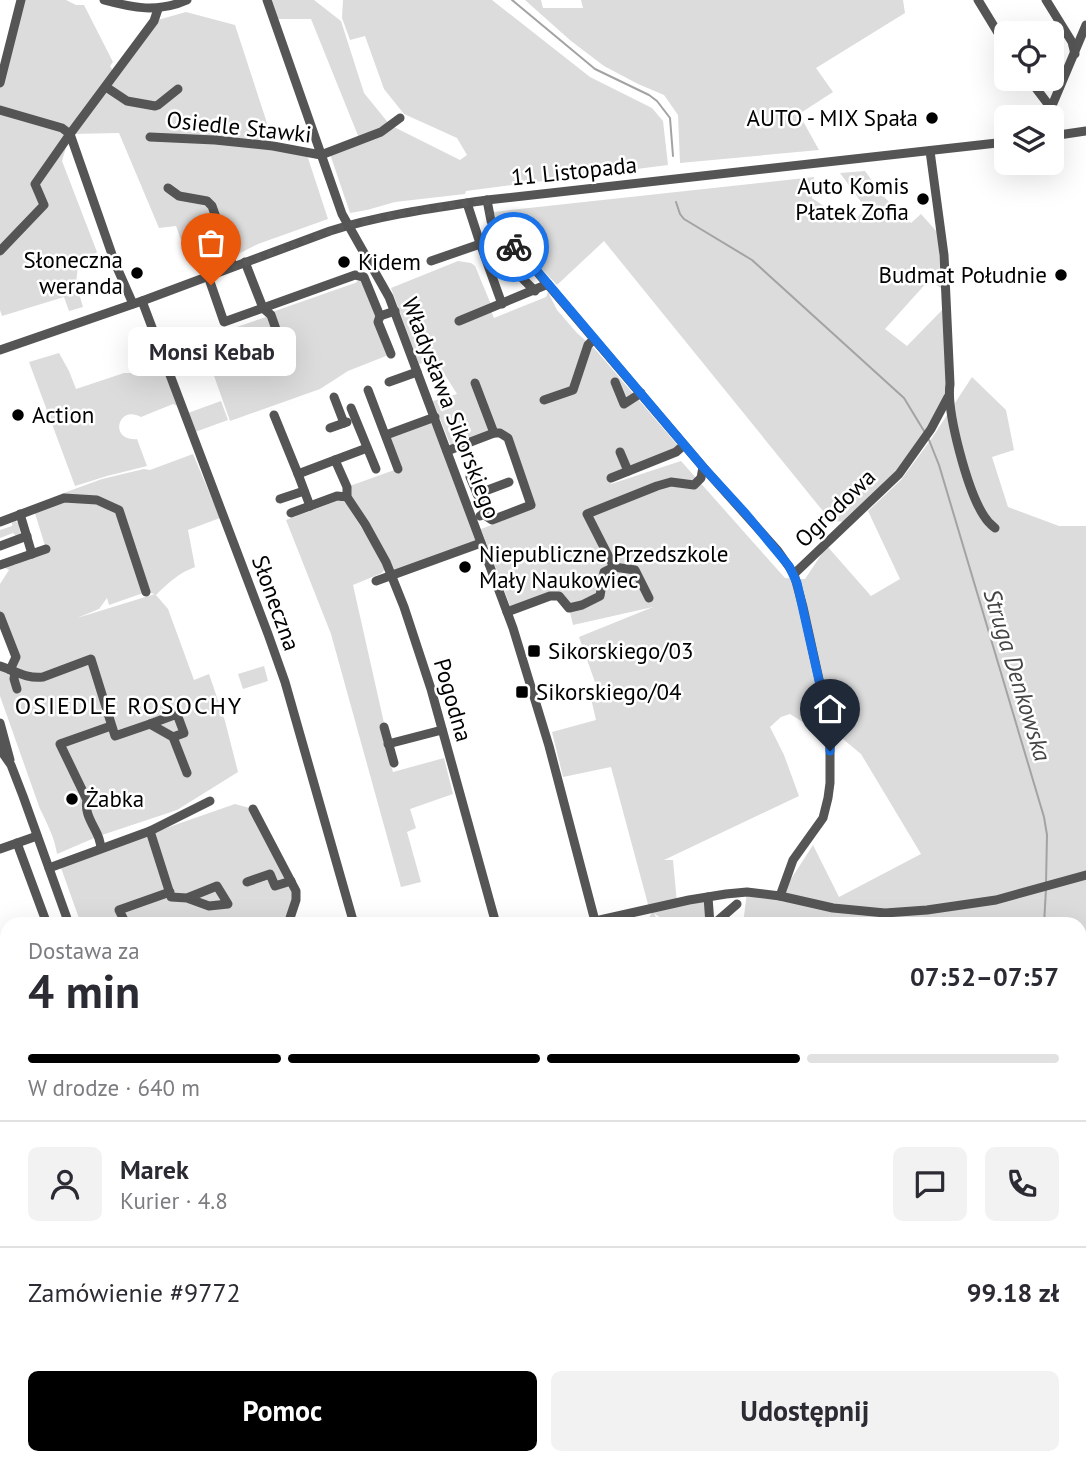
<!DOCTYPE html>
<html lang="pl">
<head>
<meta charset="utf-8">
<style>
	:root { --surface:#fff; --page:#f2f2f3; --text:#2b2b33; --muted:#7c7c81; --line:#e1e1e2; --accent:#000 }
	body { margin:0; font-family:"PT Sans",sans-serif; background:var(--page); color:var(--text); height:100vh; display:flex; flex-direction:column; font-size:26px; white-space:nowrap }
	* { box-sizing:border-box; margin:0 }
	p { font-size:23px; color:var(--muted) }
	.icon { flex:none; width:38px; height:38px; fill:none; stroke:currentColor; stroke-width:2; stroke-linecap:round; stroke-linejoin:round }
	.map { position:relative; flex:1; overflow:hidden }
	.details { position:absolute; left:0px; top:917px; width:1087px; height:548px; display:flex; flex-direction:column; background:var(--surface); border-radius:21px 21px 0 0; box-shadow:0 7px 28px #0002 }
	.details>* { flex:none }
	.buttons { position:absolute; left:994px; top:21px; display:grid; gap:14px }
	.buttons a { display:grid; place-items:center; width:70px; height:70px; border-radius:10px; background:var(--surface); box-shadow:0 7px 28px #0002; font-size:35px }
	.pin { position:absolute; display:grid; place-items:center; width:60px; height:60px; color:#fff; margin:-72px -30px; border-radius:50% 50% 50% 0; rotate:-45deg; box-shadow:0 0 7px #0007 }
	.pin .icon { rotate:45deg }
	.courier { position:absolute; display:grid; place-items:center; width:70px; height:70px; margin:-35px; border:5px solid #1a73e8; border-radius:50%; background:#fff; color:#222; box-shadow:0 2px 9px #0007 }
	.bubble { position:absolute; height:49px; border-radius:10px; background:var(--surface); box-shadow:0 7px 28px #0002; font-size:23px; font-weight:800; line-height:49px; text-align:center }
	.headline em { font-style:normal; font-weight:800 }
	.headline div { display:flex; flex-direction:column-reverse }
	.headline { display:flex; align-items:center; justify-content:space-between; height:119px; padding:0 28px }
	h1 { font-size:46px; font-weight:800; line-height:52px }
	.bar { display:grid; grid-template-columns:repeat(4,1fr); gap:10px 7px; align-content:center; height:84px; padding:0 28px }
	.bar i { height:9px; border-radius:5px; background:var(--line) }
	.bar .active { background:var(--accent) }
	.bar p { grid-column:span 4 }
	.line { display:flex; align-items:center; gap:18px; padding:0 28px; border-top:2px solid var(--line) }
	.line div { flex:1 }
	.round { display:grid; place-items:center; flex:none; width:74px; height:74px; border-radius:10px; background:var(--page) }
	.button { display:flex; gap:14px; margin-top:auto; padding:14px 28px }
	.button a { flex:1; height:80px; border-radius:10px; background:var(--accent); color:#fff; font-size:28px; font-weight:800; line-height:80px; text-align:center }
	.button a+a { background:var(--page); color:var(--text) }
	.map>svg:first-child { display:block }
</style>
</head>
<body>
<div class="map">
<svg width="1086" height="1464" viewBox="0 0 1086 1464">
	<rect width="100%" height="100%" fill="#fff"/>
	<!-- green -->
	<g fill="#dcdcdc" fill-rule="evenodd">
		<polygon points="21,0 66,0 76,5 84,5 113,62 110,66 115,74 154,21 186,12 235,25 266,120 273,150 307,155 328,219 258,244 230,258 219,227 214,234 209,231 181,240 176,226 159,228 119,133 70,134 62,161 97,252 78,266 76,283 83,307 69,311 64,297 2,316 0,310 0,83"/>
		<polygon points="267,0 314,0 341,21 364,93 390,125 460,160 467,155 457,138 404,114 384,89 365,36 350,40 342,18 343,0 492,0 590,77 652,108 663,121 668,165 466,191 465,194 395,202 367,210 350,213 330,154 361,143 311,19 274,19"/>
		<polygon points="525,0 541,0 543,8 583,8 581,0 903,0 905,13 816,68 833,92 799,114 819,150 680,163 678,115 664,95 638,84 604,66 571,41"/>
		<polygon points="865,171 883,196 911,223 921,214 938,233 941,288 929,280 885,329 907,346 946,306 949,396 899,474 848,522 831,521 604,241 557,285 498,223 493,212 814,177 812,198 849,223 867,210 840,173"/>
		<polygon points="458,261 471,263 475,266 490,302 490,309 494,318 546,297 548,292 557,310 577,333 594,348 680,448 611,478 611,484 681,461 785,578 805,579 827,546 871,596 900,579 868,511 901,480 932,438 972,377 1006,410 1014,450 992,457 1008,507 1059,526 1086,526 1086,1068 1080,1075 1080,924 743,924 747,892 780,896 813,845 839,897 921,854 861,754 819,719 809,726 790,714 781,717 770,727 784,755 799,796 664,860 673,860 677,903 708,897 710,924 668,924 654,913 659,924 649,924 648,920 652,912 680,906 649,908 611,767 563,777 552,732 596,720 589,690 596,685 579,637 653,607 573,625 569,608 559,596 512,611 481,529 527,511 528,507 508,438 500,433 452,449 433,401 457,394 435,359 419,364 391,288"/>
		<polygon points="364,277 391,354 348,371 320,389 230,421 201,339 269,316 275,311 355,283"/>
		<path d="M59,353l10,18 7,18 48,-16h7l8,3 23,-10 15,40 -4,-2 -32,13c-24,-13 -32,25 -4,22l10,27 -40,10 -32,10 -46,-124z"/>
		<polygon points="221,401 228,420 195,432 188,413"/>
		<polygon points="435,417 481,543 393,576 347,487 397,469 386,435"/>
		<path d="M193,454l27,64 -32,12 7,37c-16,6 -26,15 -39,28l12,14 26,71 15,-6 16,47 13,51 -61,38 -78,26 -42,18c-2,-15 -10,-31 -17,-45l-40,-113v-30l10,3 5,-8 -15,-45v-32l9,-14 -9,-5h15l31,-16 -12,-39 29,-13 -2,-3 41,-15 42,-10 6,1zM146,592l9,2 -78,24 22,-9 8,-11 2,7z"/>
		<polygon points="340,500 346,503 376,551 385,569 382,573 353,585 384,723 379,726 393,772 444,758 453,794 410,809 416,828 407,832 421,882 401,887 331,634 286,520"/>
		<polygon points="15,521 19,523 20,534 16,536 13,533 0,538 0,530 12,526 12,523"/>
		<polygon points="264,666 268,681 243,689 238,674"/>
		<polygon points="235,804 253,809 296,891 288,924 81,924 60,865"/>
		<polygon points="7,1126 7,1359 0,1358 0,1127"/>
		<polygon points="1086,1207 1086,1285 1080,1278 1080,1216"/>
		<polygon points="0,1378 7,1379 7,1458 107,1458 87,1464 0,1464"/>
		<polygon points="185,1458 234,1458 233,1464 185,1464"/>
		<polygon points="325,1458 467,1458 472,1464 325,1464"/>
		<polygon points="614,1458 763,1458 770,1464 619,1464"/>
		<polygon points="946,1458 1069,1458 1075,1464 939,1464"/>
	</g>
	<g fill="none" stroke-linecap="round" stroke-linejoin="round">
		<!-- stream -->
		<g stroke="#a3a3a3" stroke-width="2">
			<polyline points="512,0 595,69 649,95 657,101 670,118 673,156"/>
			<polyline points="676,202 680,214 684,219 752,260 904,398 924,431"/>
			<polyline points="929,440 939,465 1044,817 1047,835 1046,883"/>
			<polyline points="1044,924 1046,889"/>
			<polyline points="0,1354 7,1355"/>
			<polyline points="0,1394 7,1395"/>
			<polyline points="202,1458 205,1464"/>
			<polyline points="763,1458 770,1464"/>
		</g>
		<!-- minor -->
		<g stroke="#555" stroke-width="9">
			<path d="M104,0c29,8 54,13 83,0"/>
			<polyline points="267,0 342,214 389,297 513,628 549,746 595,921"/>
			<polyline points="978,0 1006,46"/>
			<polyline points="1046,0 1072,42 1075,54"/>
			<polyline points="1029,79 1051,108 1054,135"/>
			<polyline points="0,83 21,0"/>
			<polyline points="106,87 127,101 155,106 158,105 178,89"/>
			<polyline points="1051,108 1086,25"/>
			<polyline points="0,110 62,128 70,134 154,21 158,9"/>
			<polyline points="70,134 115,263 133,304"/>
			<polyline points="1052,136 1086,131"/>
			<polyline points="150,137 215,140 273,146 321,155 381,132 400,118"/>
			<path d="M930,151l14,104 6,129c-4,28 18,108 34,132 3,5 7,9 11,12"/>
			<polyline points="168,188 179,196 207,201 212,206 233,266"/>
			<polyline points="487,200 491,221 497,229 538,273 703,467 778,551 794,574 803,607 826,711 830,737 830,783 828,798 823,818 793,860 780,896"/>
			<polyline points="467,203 480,243 502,304"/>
			<polyline points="0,251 44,205 35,184 70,134"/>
			<polyline points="431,261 486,242 535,291"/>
			<polyline points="245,262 263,308 271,315 284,352 286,366"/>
			<polyline points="208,276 224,322 355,275 364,277 380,316 395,311"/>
			<polyline points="142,301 268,634 285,682 354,924"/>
			<polyline points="380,316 378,322 391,354"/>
			<polyline points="459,321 548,284"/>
			<path d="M0,350l142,-49 188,-70c51,-16 104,-23 157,-31l519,-58"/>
			<polyline points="389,382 417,372"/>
			<polyline points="615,382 624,404 641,393"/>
			<polyline points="475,383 494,433"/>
			<polyline points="368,390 398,469"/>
			<polyline points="334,397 344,423"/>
			<polyline points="544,400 573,390 588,345 594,339"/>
			<polyline points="351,408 376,469"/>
			<polyline points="274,415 298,474 335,460 347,487 347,497 365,524 386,562 404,607 431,689 496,924"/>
			<polyline points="330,428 347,422"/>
			<polyline points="386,435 435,417"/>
			<polyline points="447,451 494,433 500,433 508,438 531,505 492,520 483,514"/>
			<polyline points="620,452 628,471"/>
			<polyline points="335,460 367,448"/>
			<polyline points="298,474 310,506"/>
			<polyline points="470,477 484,510 483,514 480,516"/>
			<polyline points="611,478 676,452 684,445"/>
			<polyline points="477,494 509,482"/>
			<polyline points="280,499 304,491"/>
			<polyline points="291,513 337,496 347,497"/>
			<polyline points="20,514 32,554"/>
			<polyline points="0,522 64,498 97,500 119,510 146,592"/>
			<polyline points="0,546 27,536"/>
			<polyline points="0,565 46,549"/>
			<polyline points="614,567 587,514 657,486 671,482 694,485 701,478 703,467"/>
			<polyline points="794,574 899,474 931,429 948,397"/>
			<polyline points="376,581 481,543"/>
			<polyline points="507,612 550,596 559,596 569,608 582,605 600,596 604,572 614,567 635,570 649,598"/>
			<polyline points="0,616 16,657 10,670"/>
			<path d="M0,666c15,5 27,13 43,11l48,-18 24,77 35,-12 23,13 14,36"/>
			<polyline points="15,672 14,679 17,689"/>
			<polyline points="0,723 10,760"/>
			<polyline points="150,724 177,714 184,733 173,737"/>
			<polyline points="384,727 394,763"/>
			<polyline points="388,744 442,730"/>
			<polyline points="0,745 4,755 11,765 23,796 69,924"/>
			<polyline points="253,809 296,891 296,900 288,924"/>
			<polyline points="150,831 171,897 187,898 209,906 228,904 217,886 187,898"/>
			<polyline points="17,843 47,924"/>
			<path d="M101,848c0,-2 -2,-10 -3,-12 -5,-12 -14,-23 -11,-36l-27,-56 51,-18"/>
			<polyline points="0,849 37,836"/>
			<polyline points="49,868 150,831 210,801"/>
			<polyline points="247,882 270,874 275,886 291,881"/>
			<polyline points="708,897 710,924"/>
			<polyline points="126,924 119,910 170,892"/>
			<polyline points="582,924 689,900 726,894 747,892 780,896 833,908 885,913 927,910 996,900 1086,875"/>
			<polyline points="714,924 737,904"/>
			<polyline points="0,954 7,952"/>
			<polyline points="0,1073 7,1075"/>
			<polyline points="1080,1205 1086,1197"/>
			<polyline points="1080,1317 1086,1323"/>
			<polyline points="0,1367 7,1367"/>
			<polyline points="490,1458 494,1464"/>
			<polyline points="175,1464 175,1458"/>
			<polyline points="842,1464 849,1458"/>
		</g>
	</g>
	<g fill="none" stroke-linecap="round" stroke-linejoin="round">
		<!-- done -->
		<path stroke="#595959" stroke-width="7" stroke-dasharray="0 12.6" d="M211,285l-3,-9 140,-51 70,-15 69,-10c2,22 13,33 27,47"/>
		<!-- route -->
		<polyline stroke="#1a73e8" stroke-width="9" points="514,247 538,272 703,467 746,514 789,566 797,583 820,685 830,737 830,751"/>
	</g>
	<!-- markers -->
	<g fill="#000" stroke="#fff" stroke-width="2.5">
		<circle cx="932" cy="118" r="7"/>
		<circle cx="923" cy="199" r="7"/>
		<circle cx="344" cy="262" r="7"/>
		<circle cx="137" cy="273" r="7"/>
		<circle cx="1061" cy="275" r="7"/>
		<circle cx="18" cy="415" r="7"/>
		<circle cx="465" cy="567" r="7"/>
		<rect x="527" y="644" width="14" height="14" rx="3.5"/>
		<rect x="515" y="685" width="14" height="14" rx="3.5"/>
		<circle cx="72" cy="799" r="7"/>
	</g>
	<g text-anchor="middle" stroke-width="5" stroke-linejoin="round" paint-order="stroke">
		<!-- poi labels -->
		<g font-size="23" fill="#000" stroke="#fff" text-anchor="start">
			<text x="918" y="126" text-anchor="end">AUTO - MIX Spała</text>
			<text x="909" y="194" text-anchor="end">Auto Komis<tspan x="909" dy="26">Płatek Zofia</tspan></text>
			<text x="123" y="268" text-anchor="end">Słoneczna<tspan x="123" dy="26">weranda</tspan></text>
			<text x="358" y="270">Kidem</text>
			<text x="1047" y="283" text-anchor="end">Budmat Południe</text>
			<text x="32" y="423">Action</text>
			<text x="479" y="562">Niepubliczne Przedszkole<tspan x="479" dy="26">Mały Naukowiec</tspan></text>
			<text x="548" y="659">Sikorskiego/03</text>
			<text x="536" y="700">Sikorskiego/04</text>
			<text x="86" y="807">Żabka</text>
		</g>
		<!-- street labels -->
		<g font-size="23" fill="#000" stroke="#fff">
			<text transform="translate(239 127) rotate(6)" y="8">Osiedle Stawki</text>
			<text transform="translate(574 171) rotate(-6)" y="8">11 Listopada</text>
			<text transform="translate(451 408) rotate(69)" y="8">Władysława Sikorskiego</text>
			<text transform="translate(835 508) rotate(-44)" y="8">Ogrodowa</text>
			<text transform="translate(276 603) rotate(70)" y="8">Słoneczna</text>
			<text transform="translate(453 700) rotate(74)" y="8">Pogodna</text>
		</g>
		<!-- water labels -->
		<g font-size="24" font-style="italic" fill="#444" stroke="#fff">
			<text transform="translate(1017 675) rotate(73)" y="8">Struga Denkowska</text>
		</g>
		<!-- neighbourhood labels -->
		<g font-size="24" letter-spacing="2" fill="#000" stroke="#fff">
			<text x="129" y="714">OSIEDLE ROSOCHY</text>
		</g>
	</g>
</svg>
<div class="buttons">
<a><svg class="icon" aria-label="locate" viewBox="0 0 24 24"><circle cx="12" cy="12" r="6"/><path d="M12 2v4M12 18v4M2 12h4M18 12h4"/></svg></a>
<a><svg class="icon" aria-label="layers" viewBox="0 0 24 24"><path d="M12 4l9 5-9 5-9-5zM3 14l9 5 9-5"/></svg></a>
</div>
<div class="pin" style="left:211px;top:285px;background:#ea580c"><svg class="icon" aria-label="bag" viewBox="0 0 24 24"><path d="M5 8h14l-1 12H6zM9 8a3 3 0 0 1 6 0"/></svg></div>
<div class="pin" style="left:830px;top:751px;background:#1f2937"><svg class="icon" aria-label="home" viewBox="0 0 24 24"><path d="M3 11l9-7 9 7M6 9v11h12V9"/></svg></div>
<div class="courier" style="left:514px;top:247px"><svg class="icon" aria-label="bike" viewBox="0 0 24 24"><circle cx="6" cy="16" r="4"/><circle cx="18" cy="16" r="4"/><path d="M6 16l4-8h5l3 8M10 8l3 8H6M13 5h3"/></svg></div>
<div class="bubble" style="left:128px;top:327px;width:168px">Monsi Kebab</div>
<section class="details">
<div class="headline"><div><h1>4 min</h1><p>Dostawa za</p></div><em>07:52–07:57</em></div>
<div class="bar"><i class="active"></i><i class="active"></i><i class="active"></i><i></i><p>W drodze · 640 m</p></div>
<div class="line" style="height:126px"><a class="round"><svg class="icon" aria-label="person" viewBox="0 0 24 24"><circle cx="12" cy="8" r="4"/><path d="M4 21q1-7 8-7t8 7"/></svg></a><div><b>Marek</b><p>Kurier · 4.8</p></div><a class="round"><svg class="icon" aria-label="chat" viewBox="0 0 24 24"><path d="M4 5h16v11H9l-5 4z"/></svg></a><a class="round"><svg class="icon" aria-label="phone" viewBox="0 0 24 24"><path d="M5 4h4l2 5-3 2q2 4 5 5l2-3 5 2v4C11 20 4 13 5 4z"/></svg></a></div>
<div class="line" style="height:91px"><div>Zamówienie #9772</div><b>99.18 zł</b></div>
<div class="button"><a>Pomoc</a><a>Udostępnij</a></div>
</section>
</div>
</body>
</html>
